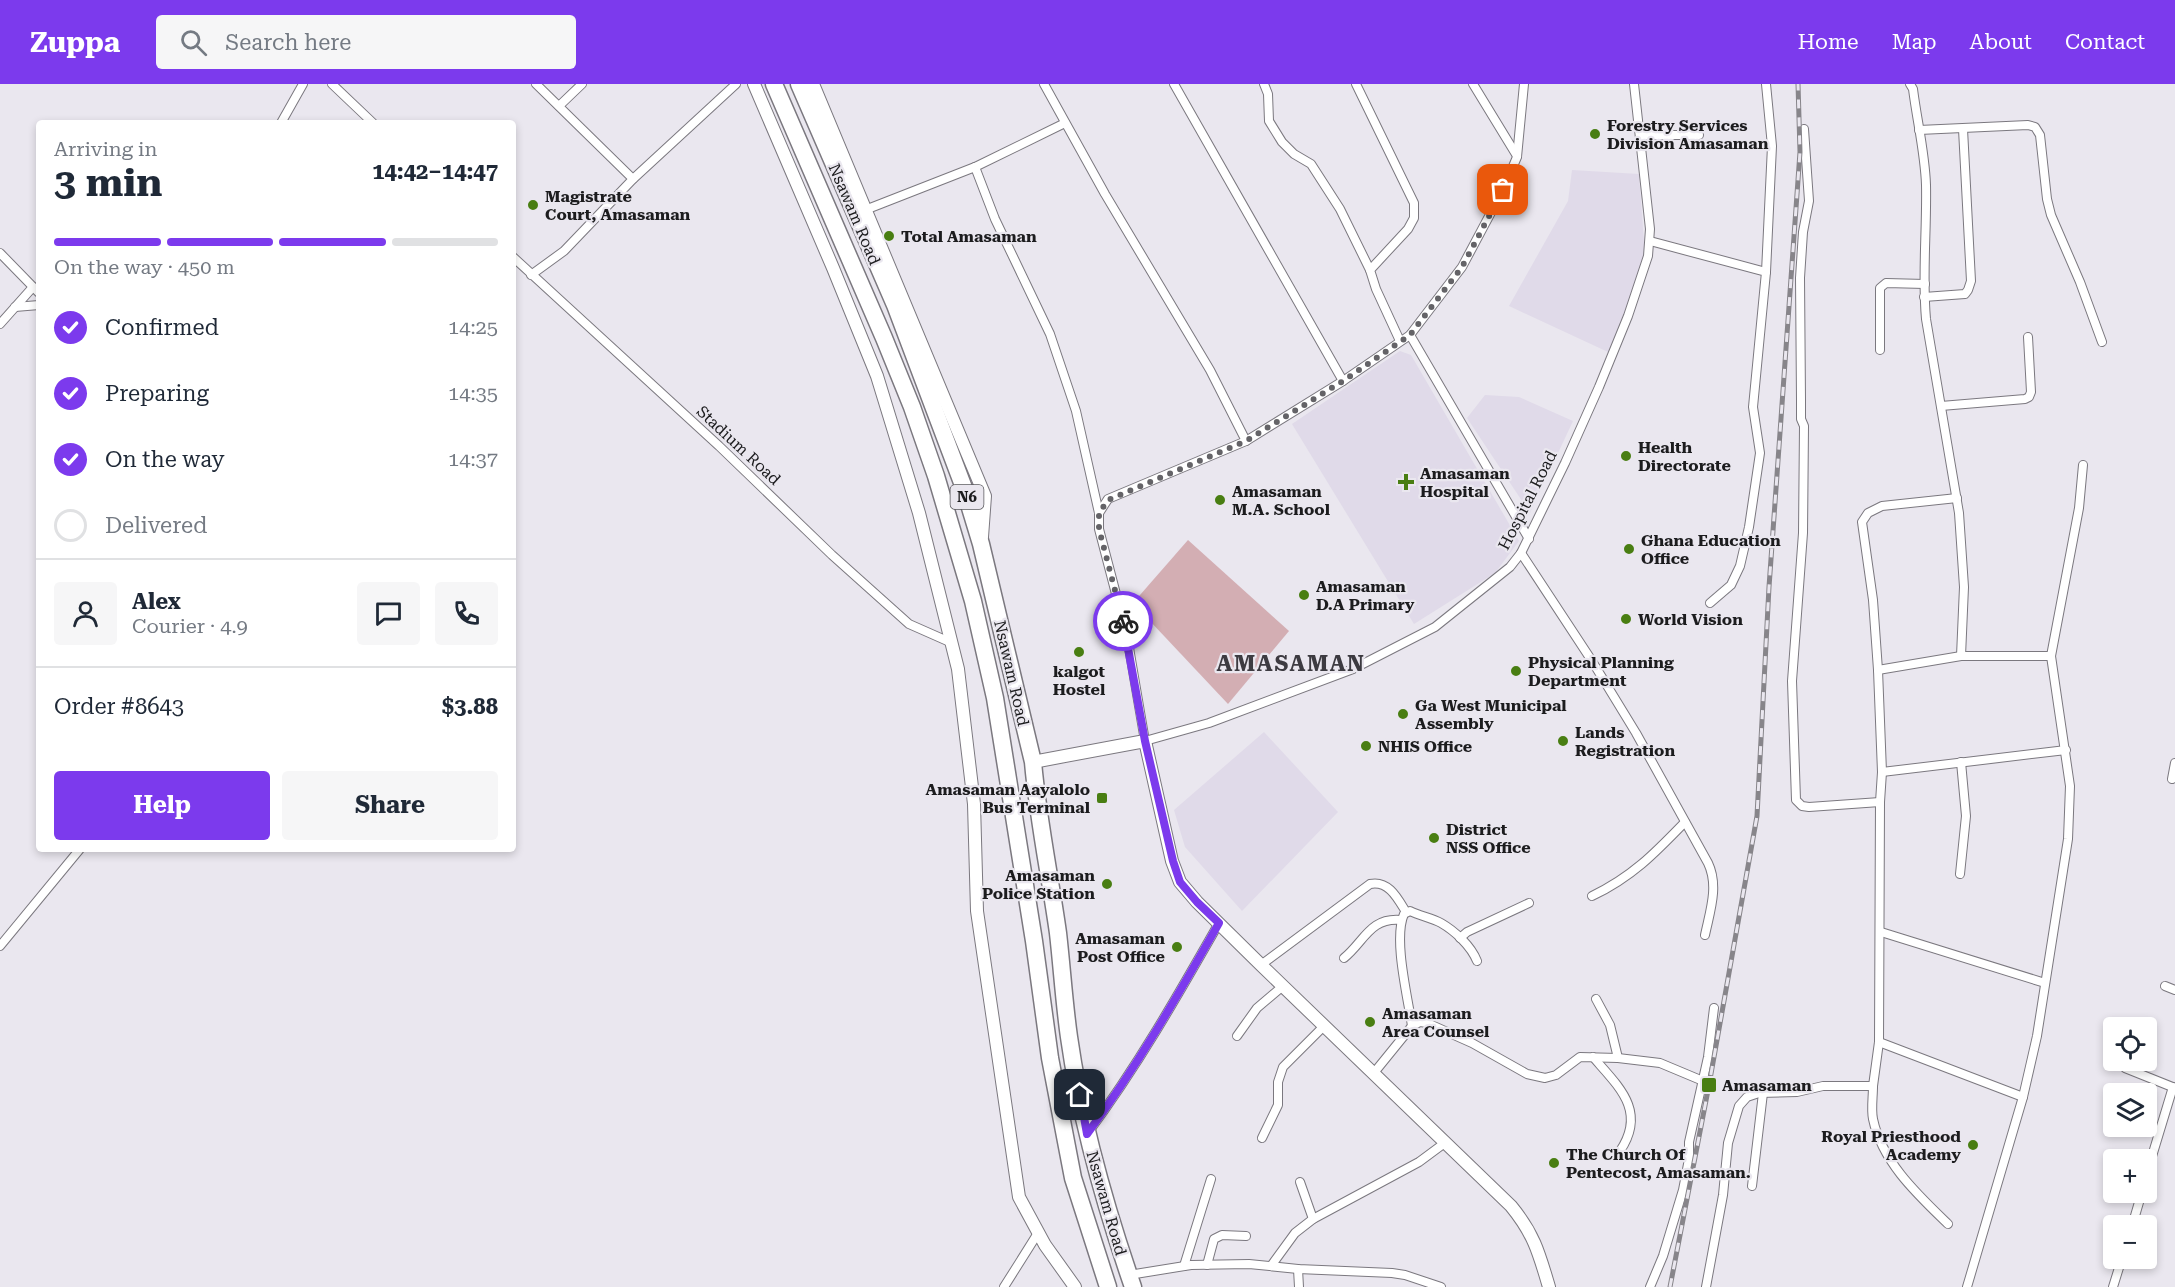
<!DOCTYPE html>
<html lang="en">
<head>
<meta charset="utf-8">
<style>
	:root { --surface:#fff; --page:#f6f6f7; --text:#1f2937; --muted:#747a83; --line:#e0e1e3; --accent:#7c3aed }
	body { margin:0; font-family:"Roboto Serif",serif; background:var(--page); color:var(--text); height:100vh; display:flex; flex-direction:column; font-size:22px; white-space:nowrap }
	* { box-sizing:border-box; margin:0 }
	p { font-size:20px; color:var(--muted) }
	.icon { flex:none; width:33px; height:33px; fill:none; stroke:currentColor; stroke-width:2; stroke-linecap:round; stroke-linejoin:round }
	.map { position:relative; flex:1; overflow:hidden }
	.drawer { position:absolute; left:36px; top:36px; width:480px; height:732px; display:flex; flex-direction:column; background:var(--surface); border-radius:6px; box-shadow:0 3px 9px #0003 }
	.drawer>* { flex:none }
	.tools { position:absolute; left:2103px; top:933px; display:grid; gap:12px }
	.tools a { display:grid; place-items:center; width:54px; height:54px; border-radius:6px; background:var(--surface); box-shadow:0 3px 9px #0003; font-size:30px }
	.pin { position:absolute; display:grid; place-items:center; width:51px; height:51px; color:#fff; margin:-26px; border-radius:12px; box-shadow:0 3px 9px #0006 }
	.courier { position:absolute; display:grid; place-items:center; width:60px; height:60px; margin:-30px; border:4px solid #7c3aed; border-radius:50%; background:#fff; color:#222; box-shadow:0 2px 8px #0007 }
	.summary em { font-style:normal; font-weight:700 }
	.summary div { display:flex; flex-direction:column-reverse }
	.summary { display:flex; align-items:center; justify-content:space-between; height:102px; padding:0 18px }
	h1 { font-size:39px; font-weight:700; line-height:45px }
	.bar { display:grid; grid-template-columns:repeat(4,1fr); gap:9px 6px; align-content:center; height:72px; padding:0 18px }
	.bar i { height:8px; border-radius:4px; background:var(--line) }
	.bar .current { background:var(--accent) }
	.bar p { grid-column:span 4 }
	.line { display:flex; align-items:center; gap:15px; padding:0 18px; border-top:2px solid var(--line) }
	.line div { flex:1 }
	.round { display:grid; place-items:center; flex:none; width:63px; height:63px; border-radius:6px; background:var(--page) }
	ol { padding:0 18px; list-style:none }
	li { display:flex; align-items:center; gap:18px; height:66px }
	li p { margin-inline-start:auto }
	li .icon { padding:6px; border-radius:50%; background:var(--accent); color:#fff; stroke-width:4 }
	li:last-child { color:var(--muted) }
	li i { width:33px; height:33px; border:3px solid var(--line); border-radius:50% }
	.button { display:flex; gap:12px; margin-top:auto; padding:12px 18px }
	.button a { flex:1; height:69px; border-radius:6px; background:var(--accent); color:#fff; font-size:24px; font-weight:700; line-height:69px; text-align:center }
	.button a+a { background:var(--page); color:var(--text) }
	header { display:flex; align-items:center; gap:36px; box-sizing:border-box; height:84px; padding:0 30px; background:var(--accent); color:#fff }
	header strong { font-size:28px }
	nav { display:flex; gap:33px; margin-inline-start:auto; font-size:21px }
	.search { width:420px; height:54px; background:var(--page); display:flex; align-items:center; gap:15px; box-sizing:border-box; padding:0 21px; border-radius:6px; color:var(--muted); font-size:22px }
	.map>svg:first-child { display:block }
</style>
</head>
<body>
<header>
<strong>Zuppa</strong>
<div class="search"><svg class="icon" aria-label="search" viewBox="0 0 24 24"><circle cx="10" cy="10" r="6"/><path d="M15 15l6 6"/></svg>Search here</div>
<nav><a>Home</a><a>Map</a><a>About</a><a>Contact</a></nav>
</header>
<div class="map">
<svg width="2175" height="1203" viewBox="0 0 2175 1203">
	<rect width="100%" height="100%" fill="#eae7ef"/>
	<!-- built -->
	<g fill="#e0dae9">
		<polygon points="1572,86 1639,90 1645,171 1643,189 1608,268 1509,222 1568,117"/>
		<polygon points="1400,267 1411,271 1519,457 1495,489 1414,540 1292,340"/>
		<polygon points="1485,311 1519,313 1573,337 1530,429 1467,334"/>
		<polygon points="1264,648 1338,728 1242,827 1185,763 1174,726"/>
	</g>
	<!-- green -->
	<polygon fill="#d3aeb3" points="1188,456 1289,547 1228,620 1133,519"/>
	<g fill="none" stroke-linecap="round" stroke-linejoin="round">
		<defs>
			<g id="street">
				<polyline points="332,0 373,39"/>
				<polyline points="536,0 633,95"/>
				<polyline points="1044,0 1105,110 1210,286 1246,357"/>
				<polyline points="1174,0 1343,297"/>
				<polyline points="1264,0 1268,10 1269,37 1282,58 1294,70 1311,80 1340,125 1370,186"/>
				<polyline points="1356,0 1414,119 1414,134 1408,145 1370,186 1376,205 1400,257"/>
				<polyline points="1473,0 1517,72"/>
				<path d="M1910,0l3,5c4,32 12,64 13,96 1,45 -4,90 0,134l33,194 5,74 -3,69"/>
				<polyline points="559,22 582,0"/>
				<polyline points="281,39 303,0"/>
				<polyline points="1804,45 1809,117 1803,148 1800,194 1801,316 1801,335 1804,342 1803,449 1792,597 1796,716 1802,722 1809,723 1880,718"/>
				<polyline points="1919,46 2028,41 2035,43 2040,51 2047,115 2051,131 2080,198 2102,258"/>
				<polyline points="1640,51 1699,51"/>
				<polyline points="975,83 995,135 1050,250 1076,327 1099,429 1099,445 1127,552 1145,657 1209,639 1353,585 1435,543 1510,483 1521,469 1565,379 1599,303 1628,232 1648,172 1650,145 1634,0"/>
				<polyline points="865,126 975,83 1065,39"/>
				<polyline points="1650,157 1766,188 1753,323 1760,369 1749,443 1740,482 1731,501 1710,519"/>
				<polyline points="0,169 39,209"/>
				<polyline points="513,173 719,362 832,471 909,540 952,559"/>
				<polyline points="1766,188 1772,62 1766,0"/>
				<polyline points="531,191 564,167 633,95 736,0"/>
				<polyline points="1924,213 1965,210 1968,206 1971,197 1963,45"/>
				<polyline points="15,223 39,221"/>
				<polyline points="0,240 33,203"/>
				<polyline points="1410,251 1529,455"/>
				<polyline points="1880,266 1880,204 1886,199 1925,200"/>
				<polyline points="1941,322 2025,315 2029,313 2031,308 2028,253"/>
				<polyline points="1099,429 1108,415 1246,357 1343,297 1410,251 1462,183 1503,106 1517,73 1524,0"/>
				<path d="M1521,469l71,108 44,72 72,130c11,23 2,48 -3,72"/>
				<polyline points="1878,586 1961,572 2051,572"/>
				<polyline points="1882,688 2066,666"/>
				<polyline points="2172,695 2175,679"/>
				<polyline points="1960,790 1966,732 1961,678"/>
				<path d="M1592,812c40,-19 63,-43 93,-74"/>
				<polyline points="1881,848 2045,899"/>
				<polyline points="1460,854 1467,848 1529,819"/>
				<polyline points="0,862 80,765"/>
				<path d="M1344,874c20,-16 26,-41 57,-38"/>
				<path d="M1261,881l109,-81c19,-4 28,15 36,28"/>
				<polyline points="2165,902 2175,906"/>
				<polyline points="1596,915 1610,941 1618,974"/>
				<path d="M1412,942c-4,-28 -19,-87 -8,-112l6,-3c10,5 22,7 31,12 14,8 30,23 36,38"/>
				<polyline points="1237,952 1257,924 1283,902"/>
				<polyline points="1879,958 2023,1013"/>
				<path d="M1593,973c26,30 54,54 27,94"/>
				<polyline points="2125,984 2175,1004"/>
				<polyline points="1373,990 1412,942 1420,938 1427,939 1472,959 1527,990 1545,994 1556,991 1580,973 1618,974 1660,979 1703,997"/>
				<path d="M1873,1002c0,11 -2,23 0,33 9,43 45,76 75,105"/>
				<path d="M1087,1050c50,-67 91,-139 132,-211"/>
				<polyline points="1262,1054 1278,1021 1278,998 1283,983 1324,942"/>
				<polyline points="2146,1092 2173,1003"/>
				<polyline points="1300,1098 1313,1135"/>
				<polyline points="1752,1102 1763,1009"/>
				<polyline points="2132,1142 2142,1108"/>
				<polyline points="1207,1181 1214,1155 1222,1151 1246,1152"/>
				<polyline points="1184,1182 1211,1095"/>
				<polyline points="1271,1182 1295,1149 1313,1135 1419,1078 1446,1058"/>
				<polyline points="1298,1185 1299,1203"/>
				<polyline points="1129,1191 1191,1181 1249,1180 1298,1185 1392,1189 1405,1191 1441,1203"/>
				<polyline points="1004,1203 1038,1149"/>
				<polyline points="1650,1203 1663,1172 1683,1106 1689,1075 1689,1058 1708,973 1714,924"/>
				<polyline points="1706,1203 1723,1111 1728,1059 1739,1022 1747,1013 1759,1009 1797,1008 1823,1002 1873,1002 1879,958 1880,718 1882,688 1878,586 1873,516 1862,438 1868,429 1882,422 1957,414"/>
				<polyline points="1967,1203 2023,1013 2037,952 2068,755 2070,702 2051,572 2079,424 2083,381"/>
				<polyline points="2113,1203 2122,1174"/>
			</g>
			<g id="secondary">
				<polyline points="754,0 833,184 877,292 919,429 958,585 974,720 977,827 1019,1113 1045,1161 1075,1203"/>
				<polyline points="813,0 985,412 982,453"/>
				<path d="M1033,678l112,-21 27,120 8,21 17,20 64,63 250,241c23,28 28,47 38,81"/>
			</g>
			<g id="highway">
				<polyline points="774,0 884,254 912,323 936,392 973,517 995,614 1034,857 1050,974 1073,1094 1108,1203"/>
				<path d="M799,0l96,221 69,183 17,56 52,218c5,58 17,114 25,171 4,35 6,69 11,104 12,85 36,169 64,250"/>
			</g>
		</defs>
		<!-- street casing -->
		<use href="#street" stroke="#7b787f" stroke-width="10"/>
		<!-- secondary casing -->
		<use href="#secondary" stroke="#7b787f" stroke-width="14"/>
		<!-- highway casing -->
		<use href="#highway" stroke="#7b787f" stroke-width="19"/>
		<!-- street -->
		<use href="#street" stroke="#fff" stroke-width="8"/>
		<!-- secondary -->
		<use href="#secondary" stroke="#fff" stroke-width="12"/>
		<!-- highway -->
		<use href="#highway" stroke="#fff" stroke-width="16"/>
		<defs>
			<polyline id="rail" points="1670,1203 1709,1001 1757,732 1769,503 1800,68 1798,0"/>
		</defs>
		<!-- rail casing -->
		<use href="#rail" stroke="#87858a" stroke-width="5"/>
		<!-- rail -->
		<use href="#rail" stroke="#eae7ef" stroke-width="3" stroke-dasharray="9" stroke-linecap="butt"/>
	</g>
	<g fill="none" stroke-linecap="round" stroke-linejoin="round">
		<!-- done -->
		<polyline stroke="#646367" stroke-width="6" stroke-dasharray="0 10.8" points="1123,537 1099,445 1099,429 1108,416 1246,357 1343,297 1410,251 1462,183 1503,106"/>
		<!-- route -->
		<path stroke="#7c3aed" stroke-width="8" d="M1080,1011l7,39c50,-67 91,-139 132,-211l-22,-21 -17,-20 -7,-21 -28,-120 -22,-120"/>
	</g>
	<!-- markers -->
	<g fill="#497e12" stroke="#eae7ef" stroke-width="2">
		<circle cx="1595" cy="50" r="6"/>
		<circle cx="533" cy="121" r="6"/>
		<circle cx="889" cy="152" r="6"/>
		<circle cx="1626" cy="372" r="6"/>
		<path d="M1403 389h6v6h6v6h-6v6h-6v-6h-6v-6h6z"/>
		<circle cx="1220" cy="416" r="6"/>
		<circle cx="1629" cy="465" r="6"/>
		<circle cx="1304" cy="511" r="6"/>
		<circle cx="1626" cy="535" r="6"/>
		<circle cx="1079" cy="568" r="6"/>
		<circle cx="1516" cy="587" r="6"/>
		<circle cx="1403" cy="630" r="6"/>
		<circle cx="1563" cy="657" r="6"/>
		<circle cx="1366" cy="662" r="6"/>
		<rect x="1096" y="708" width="12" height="12" rx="3"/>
		<circle cx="1434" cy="754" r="6"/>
		<circle cx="1107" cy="800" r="6"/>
		<circle cx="1177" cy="863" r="6"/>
		<circle cx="1370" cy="938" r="6"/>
		<rect x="1701" y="993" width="16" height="16" rx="3"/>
		<circle cx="1973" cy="1061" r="6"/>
		<circle cx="1554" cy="1079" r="6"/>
	</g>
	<g text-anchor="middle" stroke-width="4.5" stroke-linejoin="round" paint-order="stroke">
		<!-- shield labels -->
		<rect fill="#eae7ef" stroke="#5a595d" stroke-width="1.5" x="950.5" y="401" width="33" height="24" rx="4.5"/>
		<g font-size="15" font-weight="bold" fill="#1c1c1e">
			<text x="967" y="418">N6</text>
		</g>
		<!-- poi labels -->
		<g font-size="16" font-weight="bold" fill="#1c1c1e" stroke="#eae7ef" text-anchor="start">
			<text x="1607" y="47">Forestry Services<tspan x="1607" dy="18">Division Amasaman</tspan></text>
			<text x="545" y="118">Magistrate<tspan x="545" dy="18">Court, Amasaman</tspan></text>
			<text x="901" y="158">Total Amasaman</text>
			<text x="1638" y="369">Health<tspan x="1638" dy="18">Directorate</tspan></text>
			<text x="1420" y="395">Amasaman<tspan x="1420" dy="18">Hospital</tspan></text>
			<text x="1232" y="413">Amasaman<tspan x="1232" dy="18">M.A. School</tspan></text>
			<text x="1641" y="462">Ghana Education<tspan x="1641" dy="18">Office</tspan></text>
			<text x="1316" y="508">Amasaman<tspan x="1316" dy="18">D.A Primary</tspan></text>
			<text x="1638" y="541">World Vision</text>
			<text x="1528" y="584">Physical Planning<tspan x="1528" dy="18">Department</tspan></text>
			<text x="1079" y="593" text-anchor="middle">kalgot<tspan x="1079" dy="18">Hostel</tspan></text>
			<text x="1415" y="627">Ga West Municipal<tspan x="1415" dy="18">Assembly</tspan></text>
			<text x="1575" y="654">Lands<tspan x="1575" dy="18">Registration</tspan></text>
			<text x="1378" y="668">NHIS Office</text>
			<text x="1090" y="711" text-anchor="end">Amasaman Aayalolo<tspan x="1090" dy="18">Bus Terminal</tspan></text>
			<text x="1446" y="751">District<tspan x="1446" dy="18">NSS Office</tspan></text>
			<text x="1095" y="797" text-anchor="end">Amasaman<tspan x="1095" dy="18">Police Station</tspan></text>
			<text x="1165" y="860" text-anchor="end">Amasaman<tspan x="1165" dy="18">Post Office</tspan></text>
			<text x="1382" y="935">Amasaman<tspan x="1382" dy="18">Area Counsel</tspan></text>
			<text x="1722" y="1007">Amasaman</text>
			<text x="1961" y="1058" text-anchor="end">Royal Priesthood<tspan x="1961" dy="18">Academy</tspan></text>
			<text x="1566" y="1076">The Church Of<tspan x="1566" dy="18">Pentecost, Amasaman.</tspan></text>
		</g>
		<!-- street labels -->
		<g font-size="16" fill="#1c1c1e" stroke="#eae7ef">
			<text transform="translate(855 130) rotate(67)" y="6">Nsawam Road</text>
			<text transform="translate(739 361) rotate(43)" y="6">Stadium Road</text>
			<text transform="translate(1527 416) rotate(-63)" y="6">Hospital Road</text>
			<text transform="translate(1012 589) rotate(77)" y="6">Nsawam Road</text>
			<text transform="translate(1107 1119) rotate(74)" y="6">Nsawam Road</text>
		</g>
		<!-- district labels -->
		<g font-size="22" font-weight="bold" letter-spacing="1.5" fill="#3d3b41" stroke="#eae7ef">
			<text x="1291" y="587">AMASAMAN</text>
		</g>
	</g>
</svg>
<div class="tools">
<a><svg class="icon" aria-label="locate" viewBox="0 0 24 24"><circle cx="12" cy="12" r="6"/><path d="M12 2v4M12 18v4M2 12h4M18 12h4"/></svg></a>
<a><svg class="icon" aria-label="layers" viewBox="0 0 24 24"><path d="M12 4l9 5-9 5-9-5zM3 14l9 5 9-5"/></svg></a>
<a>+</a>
<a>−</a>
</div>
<div class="pin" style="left:1503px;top:106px;background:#ea580c"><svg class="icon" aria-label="bag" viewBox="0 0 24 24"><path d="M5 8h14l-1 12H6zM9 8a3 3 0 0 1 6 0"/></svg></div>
<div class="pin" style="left:1080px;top:1011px;background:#1f2937"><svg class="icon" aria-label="home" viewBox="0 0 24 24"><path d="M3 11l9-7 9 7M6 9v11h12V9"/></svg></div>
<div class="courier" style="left:1123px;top:537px"><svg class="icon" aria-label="bike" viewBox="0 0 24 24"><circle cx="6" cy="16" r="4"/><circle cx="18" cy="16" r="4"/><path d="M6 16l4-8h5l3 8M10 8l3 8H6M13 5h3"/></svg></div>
<section class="drawer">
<div class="summary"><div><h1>3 min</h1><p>Arriving in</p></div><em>14:42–14:47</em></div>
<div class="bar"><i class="current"></i><i class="current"></i><i class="current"></i><i></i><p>On the way · 450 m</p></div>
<ol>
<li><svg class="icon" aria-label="check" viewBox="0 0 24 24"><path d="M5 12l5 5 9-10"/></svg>Confirmed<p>14:25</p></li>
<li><svg class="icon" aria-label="check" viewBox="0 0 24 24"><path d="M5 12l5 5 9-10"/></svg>Preparing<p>14:35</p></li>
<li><svg class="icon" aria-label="check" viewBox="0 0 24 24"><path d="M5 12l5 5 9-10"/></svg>On the way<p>14:37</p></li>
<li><i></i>Delivered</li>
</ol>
<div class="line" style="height:108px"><a class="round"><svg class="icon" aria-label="person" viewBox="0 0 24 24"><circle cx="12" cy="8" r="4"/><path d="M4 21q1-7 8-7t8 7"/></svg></a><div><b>Alex</b><p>Courier · 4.9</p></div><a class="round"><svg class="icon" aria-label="chat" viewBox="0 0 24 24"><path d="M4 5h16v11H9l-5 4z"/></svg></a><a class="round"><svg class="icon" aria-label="phone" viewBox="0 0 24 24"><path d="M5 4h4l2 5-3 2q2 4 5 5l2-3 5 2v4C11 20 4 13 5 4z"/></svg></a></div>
<div class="line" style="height:78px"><div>Order #8643</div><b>$3.88</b></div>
<div class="button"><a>Help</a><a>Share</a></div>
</section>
</div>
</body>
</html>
